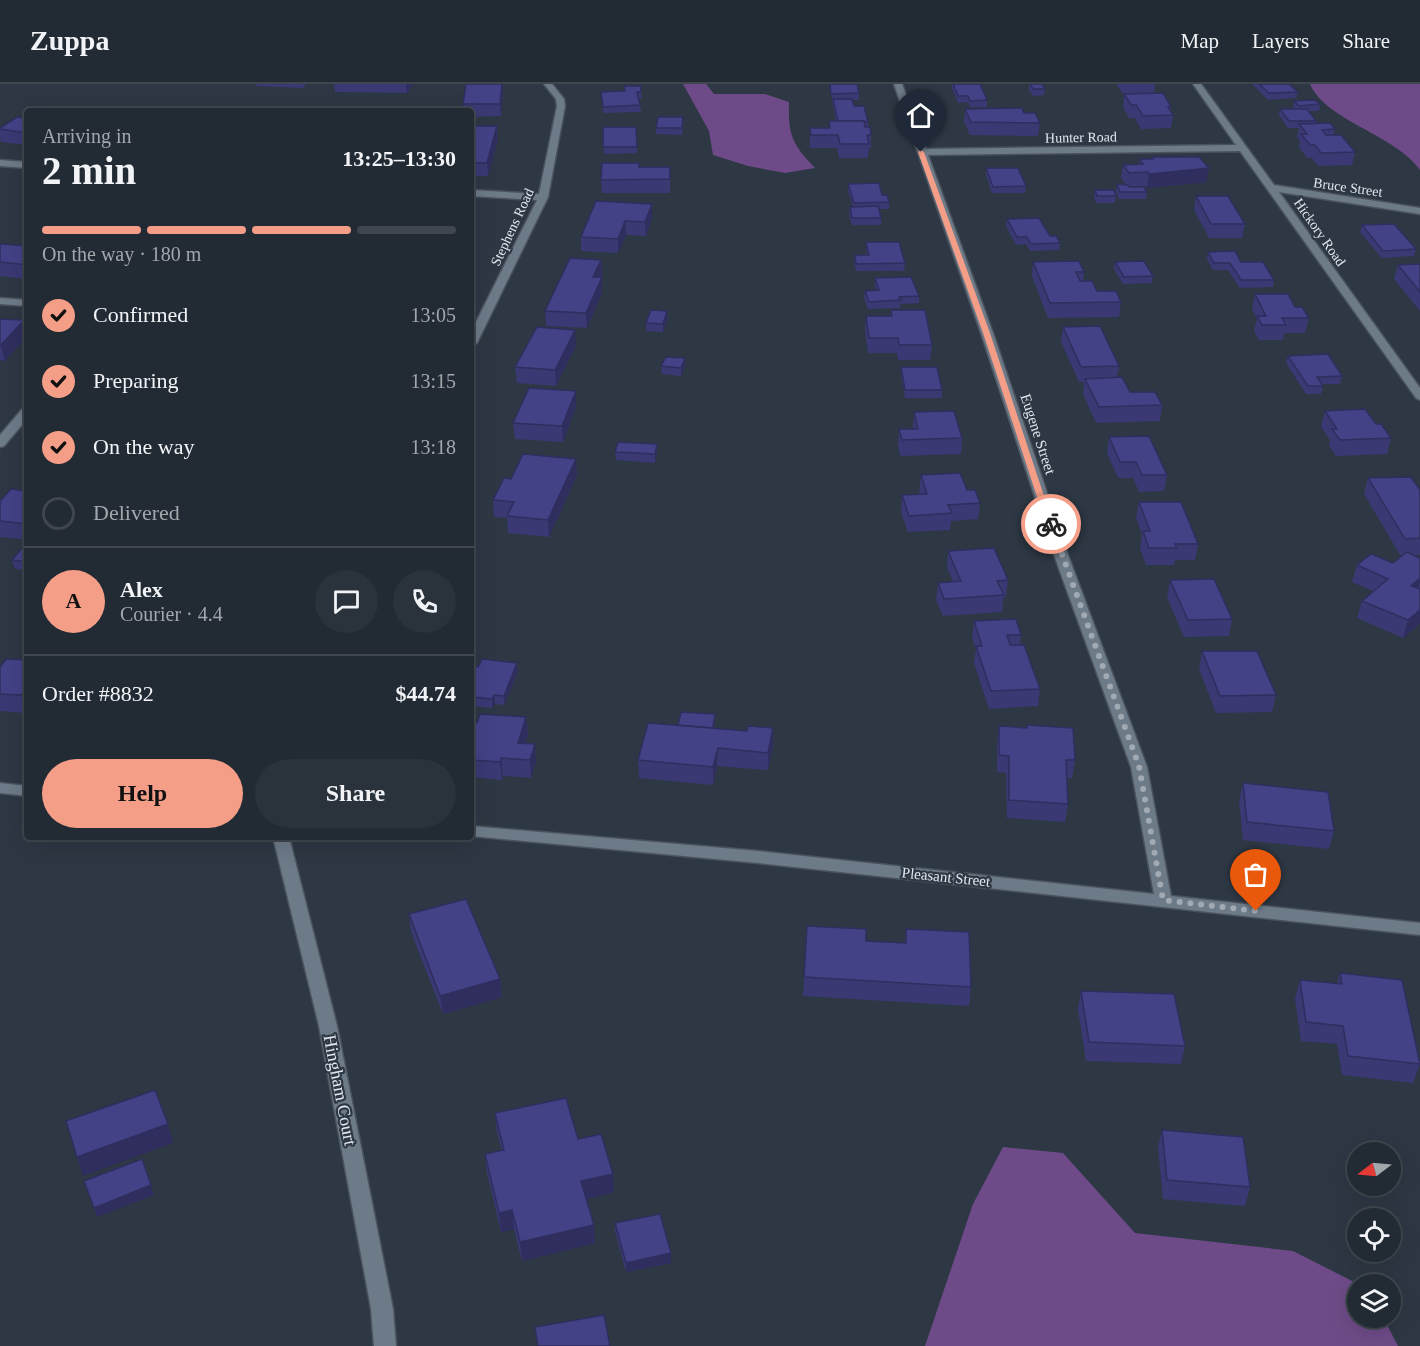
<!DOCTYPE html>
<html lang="en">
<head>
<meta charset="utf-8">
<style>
	:root { --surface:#222a33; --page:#2a323b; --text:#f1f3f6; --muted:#a2a7ac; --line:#3f464e; --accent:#f49e88 }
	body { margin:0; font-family:Georgia,serif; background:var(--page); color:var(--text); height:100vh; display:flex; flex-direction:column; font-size:22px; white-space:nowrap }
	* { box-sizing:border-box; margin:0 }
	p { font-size:20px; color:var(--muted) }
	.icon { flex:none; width:33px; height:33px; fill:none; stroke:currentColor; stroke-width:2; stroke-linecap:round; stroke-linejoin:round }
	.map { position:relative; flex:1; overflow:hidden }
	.sheet { position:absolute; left:24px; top:24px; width:450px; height:732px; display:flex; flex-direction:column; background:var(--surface); border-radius:6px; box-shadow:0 6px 24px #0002,0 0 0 2px var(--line) }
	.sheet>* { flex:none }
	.needle { width:39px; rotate:254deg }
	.tools { position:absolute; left:1347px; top:1058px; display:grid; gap:12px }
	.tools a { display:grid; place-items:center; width:54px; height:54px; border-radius:50%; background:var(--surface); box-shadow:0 6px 24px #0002,0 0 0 2px var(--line); font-size:30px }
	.pin { position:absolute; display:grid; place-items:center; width:51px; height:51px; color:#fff; margin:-62px -26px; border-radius:50% 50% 50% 0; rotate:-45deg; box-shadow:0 0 6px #0007 }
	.pin .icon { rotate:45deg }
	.courier { position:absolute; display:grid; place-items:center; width:60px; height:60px; margin:-30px; border:4px solid #f49e88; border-radius:50%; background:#fff; color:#222; box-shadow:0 2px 8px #0007 }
	.overview em { font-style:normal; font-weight:700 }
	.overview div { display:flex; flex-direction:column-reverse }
	.overview { display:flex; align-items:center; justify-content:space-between; height:102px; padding:0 18px }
	h1 { font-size:39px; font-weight:700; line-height:45px }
	.bar { display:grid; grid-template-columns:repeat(4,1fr); gap:9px 6px; align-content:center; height:72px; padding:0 18px }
	.bar i { height:8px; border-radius:4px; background:var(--line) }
	.bar .active { background:var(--accent) }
	.bar p { grid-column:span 4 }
	.line { display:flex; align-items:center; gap:15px; padding:0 18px; border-top:2px solid var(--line) }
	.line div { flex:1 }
	.round { display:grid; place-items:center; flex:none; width:63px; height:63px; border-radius:32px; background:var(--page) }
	ol { padding:0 18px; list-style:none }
	li { display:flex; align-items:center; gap:18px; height:66px }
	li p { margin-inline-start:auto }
	li .icon { padding:6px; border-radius:50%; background:var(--accent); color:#111; stroke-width:4 }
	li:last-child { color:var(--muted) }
	li i { width:33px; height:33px; border:3px solid var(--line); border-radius:50% }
	.primary-button { display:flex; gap:12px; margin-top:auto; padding:12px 18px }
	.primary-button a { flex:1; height:69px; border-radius:36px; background:var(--accent); color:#111; font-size:24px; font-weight:700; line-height:69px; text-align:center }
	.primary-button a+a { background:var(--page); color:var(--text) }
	header { display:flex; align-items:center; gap:36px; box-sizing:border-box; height:84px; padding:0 30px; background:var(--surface); border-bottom:2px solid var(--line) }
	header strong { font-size:28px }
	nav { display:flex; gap:33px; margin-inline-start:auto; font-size:21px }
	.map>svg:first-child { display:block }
</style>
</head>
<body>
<header>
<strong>Zuppa</strong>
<nav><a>Map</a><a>Layers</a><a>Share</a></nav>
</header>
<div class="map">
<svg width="1420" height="1262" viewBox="0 0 1420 1262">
	<rect width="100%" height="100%" fill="#2d3844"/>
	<!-- green -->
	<g fill="#6e4b88">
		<path d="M683,0h23l8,10h51l24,8c-1,33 3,42 26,66l-30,5 -37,-7 -35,-11 -4,-24z"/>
		<path d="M1310,0h110v86c-24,-35 -94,-49 -110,-86z"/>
		<polygon points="1003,1063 1063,1069 1135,1149 1293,1167 1358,1200 1358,1233 1383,1233 1398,1262 925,1262 973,1120"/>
	</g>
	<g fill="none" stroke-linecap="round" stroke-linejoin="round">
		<defs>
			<g id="minor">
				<polygon points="544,0 552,0 564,15 565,22 548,113 477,259 471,262 471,248 537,116 471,112 471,106 539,110 557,22 556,15"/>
				<polygon points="894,0 902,0 926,65 1236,61 1193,0 1201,0 1274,101 1420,124 1420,130 1279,108 1420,304 1420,316 1416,314 1240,67 928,71 993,249 1068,471 1147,683 1171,812 1420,839 1420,851 758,779 471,752 471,742 758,767 1154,810 1131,683 1054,471 981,249"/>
				<polygon points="0,76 27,78 27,84 0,82"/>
				<polygon points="0,214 27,216 27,222 0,220"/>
				<polygon points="27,323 27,335 4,362 0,363 0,351 23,324"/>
				<polygon points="0,699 27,702 27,712 0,709"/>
				<polygon points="273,753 289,753 337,942 393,1225 396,1262 374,1262 371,1225 319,942"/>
			</g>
		</defs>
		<!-- minor casing -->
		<use href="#minor" stroke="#4a535d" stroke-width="3"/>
		<!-- minor -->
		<use href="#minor" fill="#6d7a88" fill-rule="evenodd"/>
	</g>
	<!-- wall -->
	<g fill="#3a3974">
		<polygon points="256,0 306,0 303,4 257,2"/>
		<polygon points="334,0 414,0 407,9 335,8"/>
		<polygon points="466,0 503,0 503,7 501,32 471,33 471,27 464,27 463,20"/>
		<polygon points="829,0 857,0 859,9 859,16 853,16 854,22 868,38 868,43 871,51 871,64 869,64 868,74 839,74 837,64 810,64 810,44 829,44 829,37 836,37"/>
		<polygon points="952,0 980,0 987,16 987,23 970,23 968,18 958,19 952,4"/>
		<polygon points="1029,0 1045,5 1044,11 1033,12 1029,6"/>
		<polygon points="1116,0 1155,0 1154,9 1171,23 1171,28 1173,31 1171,44 1141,45 1135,34 1129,34 1123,23 1124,11"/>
		<polygon points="1252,0 1289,0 1298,8 1296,14 1268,16"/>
		<polygon points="624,2 641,8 642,14 639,15 640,21 641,28 603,29 601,8 624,7"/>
		<polygon points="1294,17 1320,20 1319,27 1309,27 1316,37 1316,39 1335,45 1333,51 1355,68 1352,81 1318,82 1312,74 1307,74 1299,63 1300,57 1297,53 1299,44 1288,44 1279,31 1280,25 1294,25 1293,24"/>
		<polygon points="965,25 1024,29 1040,39 1038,52 970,51 964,38"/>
		<polygon points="27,34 27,61 1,58 0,53 0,44"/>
		<polygon points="683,40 682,51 656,50 656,44"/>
		<polygon points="471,42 497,42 498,55 488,92 471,92"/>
		<polygon points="603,43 636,43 637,69 604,70"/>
		<polygon points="1152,73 1206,98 1147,104 1146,102 1129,102 1147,108 1146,115 1119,115 1116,107 1117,100 1126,100 1121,94 1123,81 1139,80 1139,75 1151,75"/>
		<polygon points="670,83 670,109 602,109 601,96"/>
		<polygon points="986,84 1026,102 1025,109 992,109 986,91"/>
		<polygon points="848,100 882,111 889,118 889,125 879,125 881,134 881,141 852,141 849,130 850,123 853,123 848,107"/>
		<polygon points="1095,106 1116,112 1115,119 1096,119 1094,113"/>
		<polygon points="1196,112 1245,140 1242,154 1209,154 1194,126"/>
		<polygon points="596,117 652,134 646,152 626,151 618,169 581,167 581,153"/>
		<polygon points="1007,135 1050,152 1060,159 1059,166 1030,167 1026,160 1016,161 1006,142"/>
		<polygon points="1362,141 1416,165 1414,172 1382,174 1360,148"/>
		<polygon points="866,158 905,179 904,187 856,187 854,178 855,171 867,171 866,166"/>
		<polygon points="0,160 27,162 27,195 0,192"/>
		<polygon points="1208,168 1241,178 1274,196 1273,203 1240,204 1228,186 1213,186 1207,175"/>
		<polygon points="601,176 602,190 600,193 602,208 587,244 546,242 545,227"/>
		<polygon points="1033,178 1084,188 1083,197 1097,207 1121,218 1119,233 1048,234 1032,192"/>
		<polygon points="1115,178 1153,192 1152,199 1123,200 1114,185"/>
		<polygon points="1420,180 1420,227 1394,195 1398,181"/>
		<polygon points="875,194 919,212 919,219 900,220 900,224 868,225 864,214 865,207 876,206 875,202"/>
		<polygon points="1255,210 1295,223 1309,234 1305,249 1284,249 1283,256 1259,256 1254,247 1257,235 1252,225"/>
		<polygon points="891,226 932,261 930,276 898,276 897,269 868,269 865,247 866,232 890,232"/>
		<polygon points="668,234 663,248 646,247 646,239"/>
		<polygon points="0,235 24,236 27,247 27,252 5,277 0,276"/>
		<polygon points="1063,243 1119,282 1117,293 1130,308 1162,321 1160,337 1096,339 1083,310 1084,298 1079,298 1061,258"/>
		<polygon points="576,261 556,302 517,299 515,283"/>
		<polygon points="1288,272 1342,292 1340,300 1322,300 1323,302 1321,310 1306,310 1286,279"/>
		<polygon points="685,274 685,282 681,292 662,290 661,282"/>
		<polygon points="901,283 942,306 942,314 905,314 901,290"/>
		<polygon points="576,307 576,322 563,358 515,355 513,339"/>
		<polygon points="1325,327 1376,340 1391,354 1387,370 1336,372 1329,361 1330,356 1321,343"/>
		<polygon points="914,328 962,354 961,370 900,372 898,361 899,345 913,345"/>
		<polygon points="1109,353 1167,391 1164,407 1139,408 1133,394 1118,394 1107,369"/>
		<polygon points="615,368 657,368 655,379 616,376"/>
		<polygon points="577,391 549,453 508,449 507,434 494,433 493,416 511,395"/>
		<polygon points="921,391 967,406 980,419 978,435 951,437 950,446 908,448 901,428 902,411 920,410 919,408"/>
		<polygon points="1368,394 1420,406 1420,471 1413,471 1420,474 1420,539 1403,554 1357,534 1362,517 1373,507 1352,498 1357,481 1393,479 1403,471 1400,471 1364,410"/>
		<polygon points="27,407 27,456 0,453 0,417"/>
		<polygon points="1139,418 1198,460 1195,476 1175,476 1174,481 1146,481 1140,464 1142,450 1136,434"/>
		<polygon points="27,461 27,486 15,485 12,476"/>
		<polygon points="948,467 1008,496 1006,513 1003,514 1002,528 943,532 936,516 938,499 953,498 947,483"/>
		<polygon points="1170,496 1232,535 1229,552 1184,553 1167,513"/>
		<polygon points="974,537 1021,551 1020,561 1040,605 1038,622 989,625 974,579 976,565 972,554"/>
		<polygon points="1202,567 1276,611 1272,628 1216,629 1199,585"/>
		<polygon points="27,576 27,627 26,629 0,627 0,583"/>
		<polygon points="517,579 518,588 504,621 495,620 492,624 472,622 471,582 478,583"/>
		<polygon points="715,630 714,645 747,647 773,644 773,662 768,686 717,682 713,701 639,694 638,676 678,641"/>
		<polygon points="526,633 528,650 525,659 536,677 531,694 503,692 502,696 471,693 471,638 477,639"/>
		<polygon points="999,642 1075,676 1072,694 1067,694 1068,720 1065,738 1007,734 1006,689 997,688 997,660"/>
		<polygon points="1243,699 1334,747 1329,765 1243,756 1239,717"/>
		<polygon points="409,830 500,895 502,913 443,930 411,848"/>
		<polygon points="807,842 866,857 905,859 906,845 971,903 969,922 803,912"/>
		<polygon points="1340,889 1420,980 1413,999 1342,991 1337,960 1301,957 1295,915 1300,896 1337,900"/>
		<polygon points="1081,907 1185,962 1181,980 1086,977 1078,925"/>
		<polygon points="495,1029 578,1055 614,1108 587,1115 595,1159 522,1177 514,1145 501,1148 487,1089 485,1070 502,1067 497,1048"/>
		<polygon points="1162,1046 1250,1103 1245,1122 1163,1115 1158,1064"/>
		<polygon points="615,1139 671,1169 671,1179 626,1188 615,1148"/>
	</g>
	<!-- shaded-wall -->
	<g fill="#2f2e5e">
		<polygon points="406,0 414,0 407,9"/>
		<polygon points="502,0 503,0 503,7 501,32 500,20"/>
		<polygon points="497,42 498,55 488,92 487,79"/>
		<polygon points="1209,84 1206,98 1147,104 1149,90"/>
		<polygon points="652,120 652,134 646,152 645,138"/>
		<polygon points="625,137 626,151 618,169 618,155"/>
		<polygon points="601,176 602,190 594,207 593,193"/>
		<polygon points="602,193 602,208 587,244 586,229"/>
		<polygon points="667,227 668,234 663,248 663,240"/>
		<polygon points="24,236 27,247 27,252 5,277 1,261"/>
		<polygon points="575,246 576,261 556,302 555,286"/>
		<polygon points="685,274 685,282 681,292 681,284"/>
		<polygon points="576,307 576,322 563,358 562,342"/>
		<polygon points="657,360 657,368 655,379 655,370"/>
		<polygon points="576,375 577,391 549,453 548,436"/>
		<polygon points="1420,494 1420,498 1417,510 1411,502"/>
		<polygon points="1420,526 1420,539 1403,554 1408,536"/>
		<polygon points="517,579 518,588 504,621 504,612"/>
		<polygon points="27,602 27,627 26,629 21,611"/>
		<polygon points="494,611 495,620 492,624 492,615"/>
		<polygon points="526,633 528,650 519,676 518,659"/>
		<polygon points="773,644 773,662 768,686 768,669"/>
		<polygon points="535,660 536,677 531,694 530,676"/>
		<polygon points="718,664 717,682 713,701 713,683"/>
		<polygon points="501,674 503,692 502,696 500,678"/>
		<polygon points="500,895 502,913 443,930 440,912"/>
		<polygon points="168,1040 173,1059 83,1092 77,1073"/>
		<polygon points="613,1090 614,1108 583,1116 581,1097"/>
		<polygon points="151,1101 154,1111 97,1133 94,1124"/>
		<polygon points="512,1126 514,1145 501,1148 499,1129"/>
		<polygon points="594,1141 595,1159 522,1177 520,1158"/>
		<polygon points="671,1169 671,1179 626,1188 626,1179"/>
	</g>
	<!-- building -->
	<g fill="#434287" stroke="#2f2e5e" stroke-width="1.5">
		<polygon points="466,0 502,0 500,20 463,20"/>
		<polygon points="830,0 857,0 859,9 831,10"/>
		<polygon points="953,0 980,0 987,16 970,17 968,12 958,12"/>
		<polygon points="1030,0 1042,0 1045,5 1033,5"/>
		<polygon points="1259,0 1289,0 1298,8 1269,9"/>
		<polygon points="624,2 641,2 641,8 637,8 640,21 603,23 601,8 625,7"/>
		<polygon points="1163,9 1171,23 1168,23 1173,31 1143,32 1136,21 1131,21 1124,10"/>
		<polygon points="833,15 852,15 854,22 864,22 868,38 864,38 864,37 838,37"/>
		<polygon points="1315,16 1320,20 1299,22 1294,17"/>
		<polygon points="1022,24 1024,29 1035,29 1040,39 971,38 965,25"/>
		<polygon points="1280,25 1307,25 1316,37 1289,37"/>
		<polygon points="17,33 27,34 27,49 0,45 0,44"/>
		<polygon points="658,33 683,33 682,44 656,44"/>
		<polygon points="829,37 864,37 865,43 870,43 871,51 867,51 869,60 840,60 838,51 811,51 810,44 830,44"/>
		<polygon points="1330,39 1335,45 1322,46 1326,51 1341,51 1355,68 1321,69 1315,61 1310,61 1301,50 1307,50 1299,40"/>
		<polygon points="471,42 497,42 487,79 471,79"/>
		<polygon points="603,43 636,43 637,63 603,63"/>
		<polygon points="1152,73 1199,73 1209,84 1149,90 1148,88 1129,89 1123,81 1143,80 1139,75 1153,75"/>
		<polygon points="602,79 639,79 639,83 670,83 670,95 601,96"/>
		<polygon points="986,84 1018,84 1026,102 993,103"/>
		<polygon points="879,99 882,111 887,111 889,118 854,119 848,100"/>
		<polygon points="1117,100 1128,101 1129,103 1144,103 1147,108 1120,108"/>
		<polygon points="1095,106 1114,106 1116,112 1097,112"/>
		<polygon points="1196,112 1228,112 1245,140 1211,140"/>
		<polygon points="596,117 652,120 645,138 625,137 618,155 581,153"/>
		<polygon points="878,122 881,134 852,134 850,123"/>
		<polygon points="1039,134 1050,152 1056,152 1060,159 1031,160 1027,153 1017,153 1007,135"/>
		<polygon points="1394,140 1416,165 1383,167 1362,141"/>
		<polygon points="866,158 899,158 905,179 856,180 855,171 869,171"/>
		<polygon points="0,160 27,162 27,181 0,178"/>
		<polygon points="1235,167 1241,178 1263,178 1274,196 1241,196 1230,179 1214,179 1208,168"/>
		<polygon points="570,174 601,176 593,193 602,193 586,229 545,227"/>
		<polygon points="1079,177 1084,188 1076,188 1080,197 1092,197 1097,207 1116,207 1121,218 1050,219 1033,178"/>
		<polygon points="1144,177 1153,192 1124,193 1115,178"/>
		<polygon points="1420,180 1420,208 1398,181"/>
		<polygon points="911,193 919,212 899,213 901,216 869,218 865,207 879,206 875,194"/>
		<polygon points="1255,210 1288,210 1295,223 1302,223 1309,234 1282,234 1286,241 1262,241 1257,232 1266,232"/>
		<polygon points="651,226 667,227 663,240 646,239"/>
		<polygon points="891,226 925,226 932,261 899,261 898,254 869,254 866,232 892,232"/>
		<polygon points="0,235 24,236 1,261 0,261"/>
		<polygon points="1100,242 1119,282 1081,283 1063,243"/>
		<polygon points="537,243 575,246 555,286 515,283"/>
		<polygon points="1328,270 1342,292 1317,293 1323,302 1308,302 1288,272"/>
		<polygon points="666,273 685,274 681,284 661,282"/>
		<polygon points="901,283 937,283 942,306 905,306"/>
		<polygon points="1122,293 1130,308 1155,308 1162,321 1099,323 1085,295"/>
		<polygon points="529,304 576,307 562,342 513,339"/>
		<polygon points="1365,325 1376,340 1381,340 1391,354 1340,356 1332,345 1337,345 1325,327"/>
		<polygon points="954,327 962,354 902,356 899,345 918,345 914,328"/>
		<polygon points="1149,352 1167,391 1142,391 1136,378 1120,378 1109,353"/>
		<polygon points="618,358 657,360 655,370 615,368"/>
		<polygon points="523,370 576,375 548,436 507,432 514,418 493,416 504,394 511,395"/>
		<polygon points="960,389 967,406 975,406 980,419 948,421 952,429 909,432 902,411 927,410 921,391"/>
		<polygon points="1411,393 1420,406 1420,454 1405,455 1368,394"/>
		<polygon points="11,405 27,407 27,440 0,437 0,417"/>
		<polygon points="1139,418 1181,418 1198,460 1175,460 1177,464 1149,464 1143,447 1150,447"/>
		<polygon points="25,461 27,461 27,478 12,476"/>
		<polygon points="994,464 1008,496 997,497 1004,511 944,515 938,499 961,497 948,467"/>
		<polygon points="1407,468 1420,474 1420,494 1411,502 1420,505 1420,526 1408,536 1362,517 1388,495 1357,481 1371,470 1393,479"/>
		<polygon points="1214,495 1232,535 1188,536 1170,496"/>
		<polygon points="1016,535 1021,551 1007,551 1010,561 1024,561 1040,605 991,607 976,562 982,562 974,537"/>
		<polygon points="1202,567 1257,567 1276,611 1220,612"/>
		<polygon points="6,575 27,576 27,602 21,611 0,610 0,583"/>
		<polygon points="482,575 517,579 504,612 494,611 492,615 471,613 474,608 471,608 471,582 478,583"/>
		<polygon points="681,628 715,630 713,644 678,641"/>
		<polygon points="480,630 526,633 518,659 535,660 530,676 501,674 500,678 471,676 471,638 477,639"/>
		<polygon points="648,639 747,647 748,642 773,644 768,669 718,664 713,683 638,676"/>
		<polygon points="1027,641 1073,644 1075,676 1066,676 1068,720 1009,716 1009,672 999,671 999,642 1027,644"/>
		<polygon points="1243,699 1328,708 1334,747 1247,738"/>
		<polygon points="466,815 500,895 440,912 409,830"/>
		<polygon points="807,842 866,845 866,857 906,859 906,845 969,848 971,903 804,893"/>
		<polygon points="1340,889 1402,896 1420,980 1348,972 1343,942 1306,938 1300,896 1342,900"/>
		<polygon points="1081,907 1174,910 1185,962 1089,958"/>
		<polygon points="155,1006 168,1040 77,1073 66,1037"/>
		<polygon points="566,1014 578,1055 601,1050 613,1090 581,1097 594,1141 520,1158 512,1126 499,1129 485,1070 504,1066 495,1029"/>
		<polygon points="1162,1046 1243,1053 1250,1103 1167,1096"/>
		<polygon points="142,1075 151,1101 94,1124 84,1097"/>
		<polygon points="660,1130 671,1169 626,1179 615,1139"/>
		<polygon points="604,1231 610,1262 538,1262 535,1243"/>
	</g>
	<!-- route -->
	<polygon fill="#f49e88" points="921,66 924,68 990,249 1054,442 1046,440 983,249 918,68"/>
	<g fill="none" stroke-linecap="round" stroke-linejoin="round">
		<!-- done -->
		<polyline stroke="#a1aab3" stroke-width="6" stroke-dasharray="0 10.8" points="1051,440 1139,682 1163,816 1256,827"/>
	</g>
	<g text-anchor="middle" stroke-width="4.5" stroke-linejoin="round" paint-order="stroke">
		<!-- far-street labels -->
		<g font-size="14" fill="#e0e7ef" stroke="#2d3844">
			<text transform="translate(1081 53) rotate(-1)" y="5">Hunter Road</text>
			<text transform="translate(1348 103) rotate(8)" y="5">Bruce Street</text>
			<text transform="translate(512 143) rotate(-65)" y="5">Stephens Road</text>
			<text transform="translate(1320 148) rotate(55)" y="5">Hickory Road</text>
		</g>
		<!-- street labels -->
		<g font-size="15" fill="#e0e7ef" stroke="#2d3844">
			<text transform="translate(1038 350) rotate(72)" y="5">Eugene Street</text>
			<text transform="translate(946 793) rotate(6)" y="5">Pleasant Street</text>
		</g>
		<!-- near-street labels -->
		<g font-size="18" fill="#e0e7ef" stroke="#2d3844">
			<text transform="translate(340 1006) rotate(79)" y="6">Hingham Court</text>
		</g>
	</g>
</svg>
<div class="tools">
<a><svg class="needle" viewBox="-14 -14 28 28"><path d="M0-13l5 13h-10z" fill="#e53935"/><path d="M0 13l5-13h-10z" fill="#a2a7ac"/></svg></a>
<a><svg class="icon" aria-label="locate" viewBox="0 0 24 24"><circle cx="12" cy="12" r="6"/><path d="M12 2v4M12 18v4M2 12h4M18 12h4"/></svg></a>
<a><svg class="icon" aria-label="layers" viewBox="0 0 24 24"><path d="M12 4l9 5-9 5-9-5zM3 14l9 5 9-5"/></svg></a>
</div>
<div class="pin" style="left:1256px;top:827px;background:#ea580c"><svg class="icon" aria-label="bag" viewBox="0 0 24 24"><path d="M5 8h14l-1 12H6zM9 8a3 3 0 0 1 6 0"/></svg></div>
<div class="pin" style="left:921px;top:68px;background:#1f2937"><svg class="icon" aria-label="home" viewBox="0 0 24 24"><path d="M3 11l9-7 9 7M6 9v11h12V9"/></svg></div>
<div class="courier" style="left:1051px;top:440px"><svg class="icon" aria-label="bike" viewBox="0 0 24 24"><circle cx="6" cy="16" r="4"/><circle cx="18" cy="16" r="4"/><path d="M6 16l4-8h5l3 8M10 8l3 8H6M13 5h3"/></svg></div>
<section class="sheet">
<div class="overview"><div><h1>2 min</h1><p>Arriving in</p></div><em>13:25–13:30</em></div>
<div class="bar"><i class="active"></i><i class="active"></i><i class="active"></i><i></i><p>On the way · 180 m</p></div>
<ol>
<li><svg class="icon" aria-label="check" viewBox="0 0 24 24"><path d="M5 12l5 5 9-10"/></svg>Confirmed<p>13:05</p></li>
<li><svg class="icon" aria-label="check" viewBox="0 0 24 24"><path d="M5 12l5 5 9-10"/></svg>Preparing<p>13:15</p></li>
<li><svg class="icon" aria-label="check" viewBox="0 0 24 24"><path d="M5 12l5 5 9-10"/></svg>On the way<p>13:18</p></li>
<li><i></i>Delivered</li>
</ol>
<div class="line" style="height:108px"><b class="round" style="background:var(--accent);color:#111">A</b><div><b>Alex</b><p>Courier · 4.4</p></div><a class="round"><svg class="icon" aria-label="chat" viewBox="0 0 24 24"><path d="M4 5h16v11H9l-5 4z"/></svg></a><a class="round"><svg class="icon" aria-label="phone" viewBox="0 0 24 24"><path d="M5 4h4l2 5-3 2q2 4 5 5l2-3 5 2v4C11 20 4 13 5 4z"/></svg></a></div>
<div class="line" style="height:78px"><div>Order #8832</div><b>$44.74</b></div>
<div class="primary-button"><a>Help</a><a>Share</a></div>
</section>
</div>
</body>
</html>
